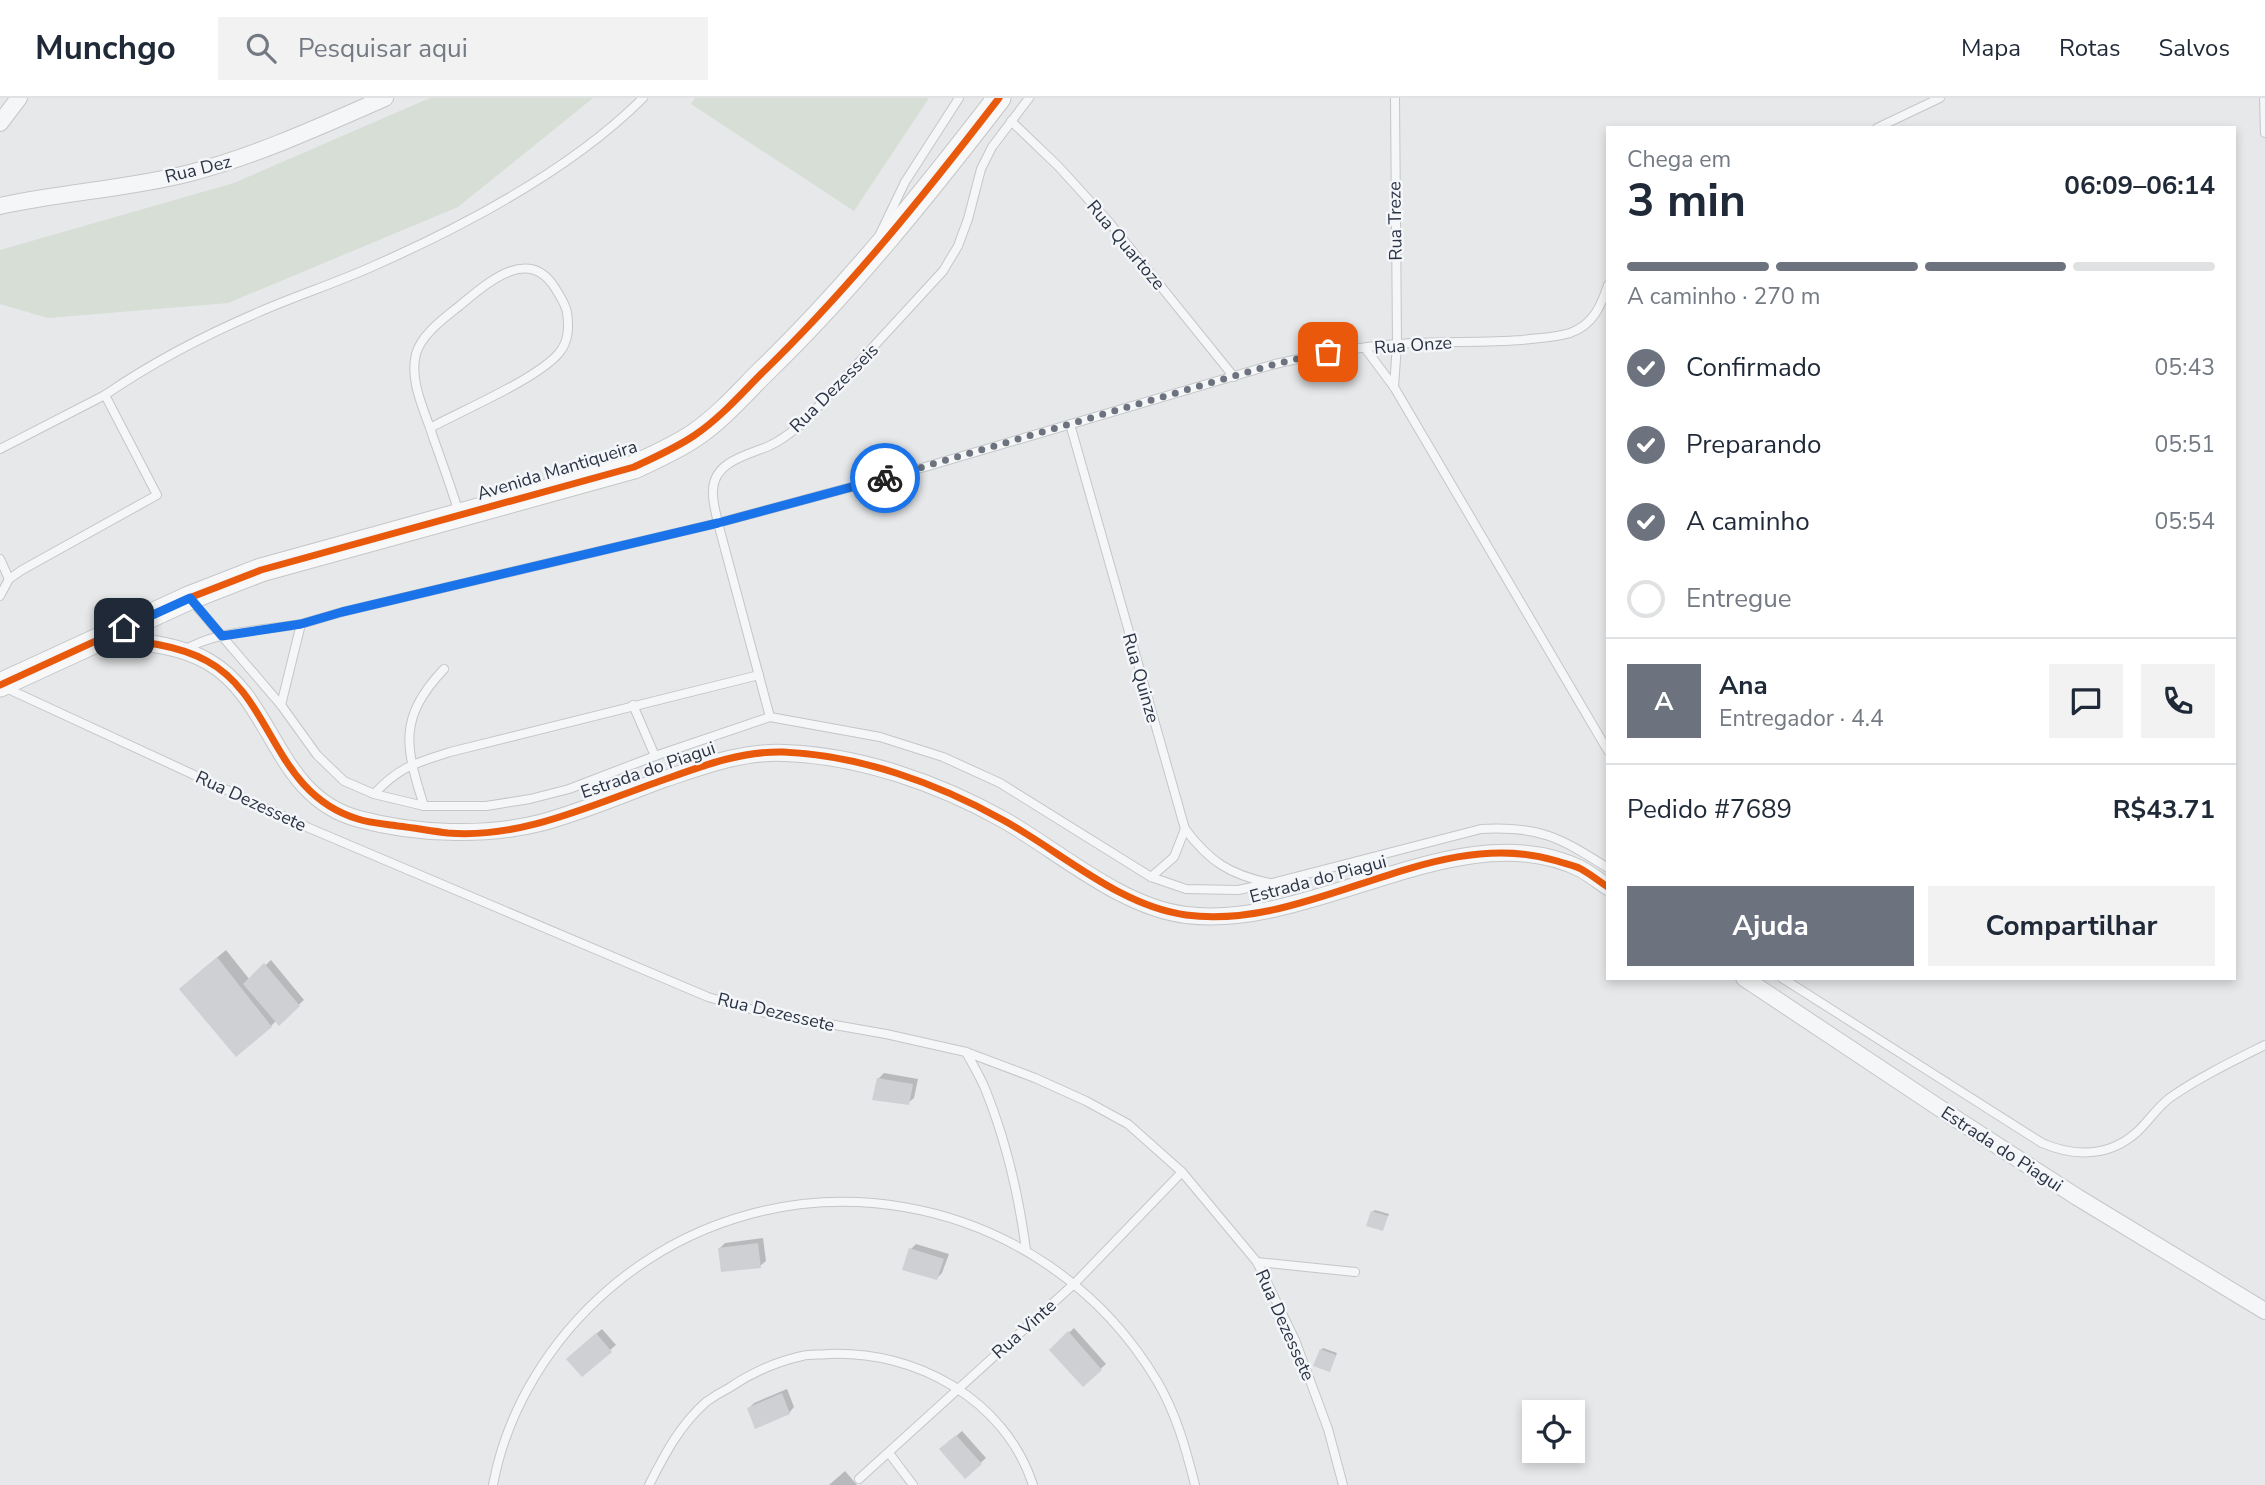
<!DOCTYPE html>
<html lang="pt">
<head>
<meta charset="utf-8">
<style>
	:root { --surface:#fff; --page:#f2f2f3; --text:#1f2937; --muted:#747a83; --line:#e0e1e3; --accent:#6c737f }
	body { margin:0; font-family:"Nunito Sans",sans-serif; background:var(--page); color:var(--text); height:100vh; display:flex; flex-direction:column; font-size:26px; white-space:nowrap }
	* { box-sizing:border-box; margin:0 }
	p { font-size:23px; color:var(--muted) }
	.icon { flex:none; width:38px; height:38px; fill:none; stroke:currentColor; stroke-width:2; stroke-linecap:round; stroke-linejoin:round }
	.map { position:relative; flex:1; overflow:hidden }
	.drawer { position:absolute; left:1606px; top:28px; width:630px; height:854px; display:flex; flex-direction:column; background:var(--surface); border-radius:0px; box-shadow:0 4px 10px #0003 }
	.drawer>* { flex:none }
	.fabs { position:absolute; left:1522px; top:1302px; display:grid; gap:14px }
	.fabs a { display:grid; place-items:center; width:63px; height:63px; border-radius:0px; background:var(--surface); box-shadow:0 4px 10px #0003; font-size:35px }
	.pin { position:absolute; display:grid; place-items:center; width:60px; height:60px; color:#fff; margin:-30px; border-radius:14px; box-shadow:0 4px 10px #0006 }
	.courier { position:absolute; display:grid; place-items:center; width:70px; height:70px; margin:-35px; border:5px solid #1a73e8; border-radius:50%; background:#fff; color:#222; box-shadow:0 2px 9px #0007 }
	.head em { font-style:normal; font-weight:700 }
	.head div { display:flex; flex-direction:column-reverse }
	.head { display:flex; align-items:center; justify-content:space-between; height:119px; padding:0 21px }
	h1 { font-size:46px; font-weight:700; line-height:52px }
	.bar { display:grid; grid-template-columns:repeat(4,1fr); gap:10px 7px; align-content:center; height:84px; padding:0 21px }
	.bar i { height:9px; border-radius:5px; background:var(--line) }
	.bar .current { background:var(--accent) }
	.bar p { grid-column:span 4 }
	.line { display:flex; align-items:center; gap:18px; padding:0 21px; border-top:2px solid var(--line) }
	.line div { flex:1 }
	.round { display:grid; place-items:center; flex:none; width:74px; height:74px; border-radius:0px; background:var(--page) }
	ol { padding:0 21px; list-style:none }
	li { display:flex; align-items:center; gap:21px; height:77px }
	li p { margin-inline-start:auto }
	li .icon { padding:7px; border-radius:50%; background:var(--accent); color:#fff; stroke-width:4 }
	li:last-child { color:var(--muted) }
	li i { width:38px; height:38px; border:4px solid var(--line); border-radius:50% }
	.cta { display:flex; gap:14px; margin-top:auto; padding:14px 21px }
	.cta a { flex:1; height:80px; border-radius:0px; background:var(--accent); color:#fff; font-size:28px; font-weight:700; line-height:80px; text-align:center }
	.cta a+a { background:var(--page); color:var(--text) }
	header { display:flex; align-items:center; gap:42px; box-sizing:border-box; height:98px; padding:0 35px; background:var(--surface); border-bottom:2px solid var(--line) }
	header strong { font-size:33px }
	nav { display:flex; gap:38px; margin-inline-start:auto; font-size:24px }
	.search { width:490px; height:63px; background:var(--page); display:flex; align-items:center; gap:18px; box-sizing:border-box; padding:0 24px; border-radius:0px; color:var(--muted); font-size:26px }
	.map>svg:first-child { display:block }
</style>
</head>
<body>
<header>
<strong>Munchgo</strong>
<div class="search"><svg class="icon" aria-label="search" viewBox="0 0 24 24"><circle cx="10" cy="10" r="6"/><path d="M15 15l6 6"/></svg>Pesquisar aqui</div>
<nav><a>Mapa</a><a>Rotas</a><a>Salvos</a></nav>
</header>
<div class="map">
<svg width="2265" height="1387" viewBox="0 0 2265 1387">
	<rect width="100%" height="100%" fill="#e6e8ea"/>
	<!-- green -->
	<g fill="#d6ded6">
		<polygon points="430,0 593,0 458,109 228,205 48,220 0,206 0,152 234,85"/>
		<polygon points="695,0 929,0 854,113 691,6"/>
	</g>
	<!-- shadow -->
	<g fill="#0003">
		<polygon points="226,852 250,882 271,862 304,902 279,925 277,922 271,928 189,883"/>
		<polygon points="884,975 918,981 914,1000 908,1005 878,981"/>
		<polygon points="1375,1112 1389,1116 1382,1131 1372,1114"/>
		<polygon points="763,1140 766,1163 760,1168 720,1150 725,1145"/>
		<polygon points="916,1146 949,1156 942,1175 937,1180 911,1151"/>
		<polygon points="1074,1230 1106,1266 1083,1287 1051,1252"/>
		<polygon points="602,1231 616,1247 582,1276 573,1256"/>
		<polygon points="1323,1250 1337,1255 1330,1272 1321,1252"/>
		<polygon points="787,1291 794,1309 789,1315 749,1310 754,1305"/>
		<polygon points="962,1333 986,1360 966,1378 947,1346"/>
		<polygon points="845,1373 857,1387 829,1387"/>
	</g>
	<!-- building -->
	<g fill="#ced0d3">
		<polygon points="217,859 272,929 236,959 179,891"/>
		<polygon points="264,865 300,908 279,928 243,886"/>
		<polygon points="877,980 913,986 909,1007 872,1002"/>
		<polygon points="1371,1113 1388,1118 1383,1133 1366,1128"/>
		<polygon points="758,1145 761,1170 721,1174 718,1150"/>
		<polygon points="909,1150 944,1161 937,1182 902,1172"/>
		<polygon points="1068,1233 1102,1272 1083,1289 1049,1252"/>
		<polygon points="596,1235 612,1254 582,1279 566,1261"/>
		<polygon points="1320,1251 1336,1257 1330,1274 1313,1268"/>
		<polygon points="782,1295 790,1316 755,1331 747,1310"/>
		<polygon points="956,1337 982,1366 965,1381 939,1351"/>
	</g>
	<g fill="none" stroke-linecap="round" stroke-linejoin="round">
		<defs>
			<g id="lane">
				<polyline points="2264,0 2265,35"/>
				<polyline points="1011,23 1058,68 1109,124 1234,279"/>
				<polyline points="1877,30 1940,0"/>
				<polyline points="880,136 905,84 959,0"/>
				<polyline points="1365,250 1394,289 1608,653"/>
				<polyline points="1394,289 1397,246 1395,0"/>
				<path d="M105,297c48,-33 100,-60 154,-83 39,-17 80,-30 119,-48 90,-40 195,-96 265,-166"/>
				<path d="M1070,326l115,405c25,33 44,45 84,54"/>
				<path d="M430,330c33,-18 107,-49 129,-75 10,-12 10,-26 8,-41 -2,-9 -7,-16 -12,-24 -27,-44 -70,-3 -97,19 -15,12 -37,28 -42,47 -7,28 9,57 17,83 9,25 18,50 26,76"/>
				<polyline points="0,351 105,297 157,397 22,472 9,481 0,498"/>
				<polyline points="0,461 9,481"/>
				<path d="M191,502l90,105 36,50 27,26 30,13 50,12h62l44,-7 39,-10 86,-33 115,-39 110,20 63,20 57,26 151,94 35,12 52,1 34,-7 209,-54c59,-3 78,8 127,39"/>
				<path d="M183,553c33,-21 79,-20 118,-27"/>
				<polyline points="6,590 309,730 708,899 761,914 886,936 966,954 1035,980 1086,1003 1128,1026 1182,1074 1257,1164 1295,1242 1328,1331 1343,1387"/>
				<path d="M281,607l20,-81 41,-12 376,-89 207,-56 350,-103c40,-9 81,-17 122,-20 42,-3 83,-1 125,-4 15,-2 32,-2 48,-7 23,-8 31,-27 38,-48"/>
				<polyline points="633,607 655,658"/>
				<path d="M770,619l-52,-194c-2,-10 -6,-23 -5,-33 1,-29 35,-35 56,-44 14,-6 25,-16 36,-25l138,-150 15,-25 10,-27 13,-50 11,-22 37,-49"/>
				<path d="M374,696c26,-28 42,-31 76,-42l309,-77"/>
				<path d="M424,708c-19,-60 -26,-88 20,-137"/>
				<polyline points="1151,779 1174,759 1185,731"/>
				<path d="M1782,880l260,165c33,14 67,14 95,-11 12,-11 21,-26 34,-35 29,-20 62,-36 94,-52"/>
				<path d="M966,954c7,13 15,26 20,39 20,50 33,106 40,159"/>
				<polyline points="1257,1164 1355,1174"/>
				<polyline points="889,1355 913,1387"/>
				<polyline points="859,1381 1075,1185 1182,1074"/>
				<path d="M493,1387c14,-76 58,-146 116,-196 172,-148 433,-101 548,92 19,32 29,68 38,104"/>
				<path d="M649,1387c16,-31 30,-59 57,-83 7,-5 15,-10 23,-14 22,-15 46,-26 73,-32 8,-2 18,-1 26,-2 87,-4 177,45 205,131"/>
			</g>
			<g id="street">
				<polyline points="0,25 19,0"/>
				<path d="M0,108c63,-14 128,-17 190,-33 68,-18 131,-47 195,-75"/>
				<path d="M105,540c34,4 74,6 104,24 66,39 66,135 150,157 56,15 125,18 181,4 42,-11 83,-29 124,-44 40,-13 78,-28 121,-26 76,3 153,30 219,67 56,32 117,87 182,95 128,16 276,-105 395,-46 9,5 18,12 27,18"/>
				<polyline points="1744,880 1947,1015 2077,1099 2265,1213"/>
			</g>
			<path id="secondary" d="M0,587l189,-87 72,-28 373,-103c21,-10 42,-19 61,-32 25,-17 46,-41 67,-62 87,-84 163,-179 237,-275"/>
		</defs>
		<!-- lane casing -->
		<use href="#lane" stroke="#c4c6c8" stroke-width="10"/>
		<!-- street casing -->
		<use href="#street" stroke="#c4c6c8" stroke-width="18"/>
		<!-- secondary casing -->
		<use href="#secondary" stroke="#c4c6c8" stroke-width="25"/>
		<!-- lane -->
		<use href="#lane" stroke="#f5f6f7" stroke-width="8"/>
		<!-- street -->
		<use href="#street" stroke="#f5f6f7" stroke-width="16"/>
		<!-- secondary -->
		<use href="#secondary" stroke="#f8f8f8" stroke-width="23"/>
		<defs>
			<g id="cycleway">
				<path d="M103,540c34,3 73,6 104,23 67,36 65,132 151,158 12,4 27,5 40,7 17,2 33,5 50,7 75,6 146,-29 215,-53 39,-14 78,-29 120,-28 76,3 154,31 220,68 57,31 116,86 183,95 126,17 247,-92 371,-54 8,3 17,4 24,8 9,5 18,12 27,18"/>
				<path d="M0,587l189,-87 72,-28 373,-103c21,-10 42,-19 61,-32 25,-17 46,-41 67,-62 87,-84 163,-179 237,-275"/>
			</g>
		</defs>
		<!-- cycleway casing -->
		<use href="#cycleway" stroke="#f4f6f9" stroke-width="11"/>
		<!-- cycleway -->
		<use href="#cycleway" stroke="#e8590c" stroke-width="7"/>
	</g>
	<g fill="none" stroke-linecap="round" stroke-linejoin="round">
		<!-- done -->
		<polyline stroke="#6c737f" stroke-width="7" stroke-dasharray="0 12.6" points="885,380 1275,266 1328,254"/>
		<!-- route -->
		<polyline stroke="#1a73e8" stroke-width="9" points="124,530 190,500 222,538 301,526 342,514 718,425 885,380"/>
	</g>
	<g text-anchor="middle" stroke-width="5" stroke-linejoin="round" paint-order="stroke">
		<!-- street labels -->
		<g font-size="18" fill="#2b3445" stroke="#f4f6f9">
			<text transform="translate(198 71) rotate(-14)" y="6">Rua Dez</text>
			<text transform="translate(1395 123) rotate(-91)" y="6">Rua Treze</text>
			<text transform="translate(1126 147) rotate(50)" y="6">Rua Quartoze</text>
			<text transform="translate(1413 247) rotate(-4)" y="6">Rua Onze</text>
			<text transform="translate(834 290) rotate(-45)" y="6">Rua Dezesseis</text>
			<text transform="translate(557 372) rotate(-17)" y="6">Avenida Mantiqueira</text>
			<text transform="translate(1141 580) rotate(74)" y="6">Rua Quinze</text>
			<text transform="translate(648 672) rotate(-19)" y="6">Estrada do Piagui</text>
			<text transform="translate(251 703) rotate(25)" y="6">Rua Dezessete</text>
			<text transform="translate(1318 781) rotate(-15)" y="6">Estrada do Piagui</text>
			<text transform="translate(776 914) rotate(13)" y="6">Rua Dezessete</text>
			<text transform="translate(2002 1051) rotate(33)" y="6">Estrada do Piagui</text>
			<text transform="translate(1285 1227) rotate(66)" y="6">Rua Dezessete</text>
			<text transform="translate(1024 1231) rotate(-42)" y="6">Rua Vinte</text>
		</g>
	</g>
</svg>
<div class="fabs">
<a><svg class="icon" aria-label="locate" viewBox="0 0 24 24"><circle cx="12" cy="12" r="6"/><path d="M12 2v4M12 18v4M2 12h4M18 12h4"/></svg></a>
</div>
<div class="pin" style="left:1328px;top:254px;background:#ea580c"><svg class="icon" aria-label="bag" viewBox="0 0 24 24"><path d="M5 8h14l-1 12H6zM9 8a3 3 0 0 1 6 0"/></svg></div>
<div class="pin" style="left:124px;top:530px;background:#1f2937"><svg class="icon" aria-label="home" viewBox="0 0 24 24"><path d="M3 11l9-7 9 7M6 9v11h12V9"/></svg></div>
<div class="courier" style="left:885px;top:380px"><svg class="icon" aria-label="bike" viewBox="0 0 24 24"><circle cx="6" cy="16" r="4"/><circle cx="18" cy="16" r="4"/><path d="M6 16l4-8h5l3 8M10 8l3 8H6M13 5h3"/></svg></div>
<section class="drawer">
<div class="head"><div><h1>3 min</h1><p>Chega em</p></div><em>06:09–06:14</em></div>
<div class="bar"><i class="current"></i><i class="current"></i><i class="current"></i><i></i><p>A caminho · 270 m</p></div>
<ol>
<li><svg class="icon" aria-label="check" viewBox="0 0 24 24"><path d="M5 12l5 5 9-10"/></svg>Confirmado<p>05:43</p></li>
<li><svg class="icon" aria-label="check" viewBox="0 0 24 24"><path d="M5 12l5 5 9-10"/></svg>Preparando<p>05:51</p></li>
<li><svg class="icon" aria-label="check" viewBox="0 0 24 24"><path d="M5 12l5 5 9-10"/></svg>A caminho<p>05:54</p></li>
<li><i></i>Entregue</li>
</ol>
<div class="line" style="height:126px"><b class="round" style="background:var(--accent);color:#fff">A</b><div><b>Ana</b><p>Entregador · 4.4</p></div><a class="round"><svg class="icon" aria-label="chat" viewBox="0 0 24 24"><path d="M4 5h16v11H9l-5 4z"/></svg></a><a class="round"><svg class="icon" aria-label="phone" viewBox="0 0 24 24"><path d="M5 4h4l2 5-3 2q2 4 5 5l2-3 5 2v4C11 20 4 13 5 4z"/></svg></a></div>
<div class="line" style="height:91px"><div>Pedido #7689</div><b>R$43.71</b></div>
<div class="cta"><a>Ajuda</a><a>Compartilhar</a></div>
</section>
</div>
</body>
</html>
